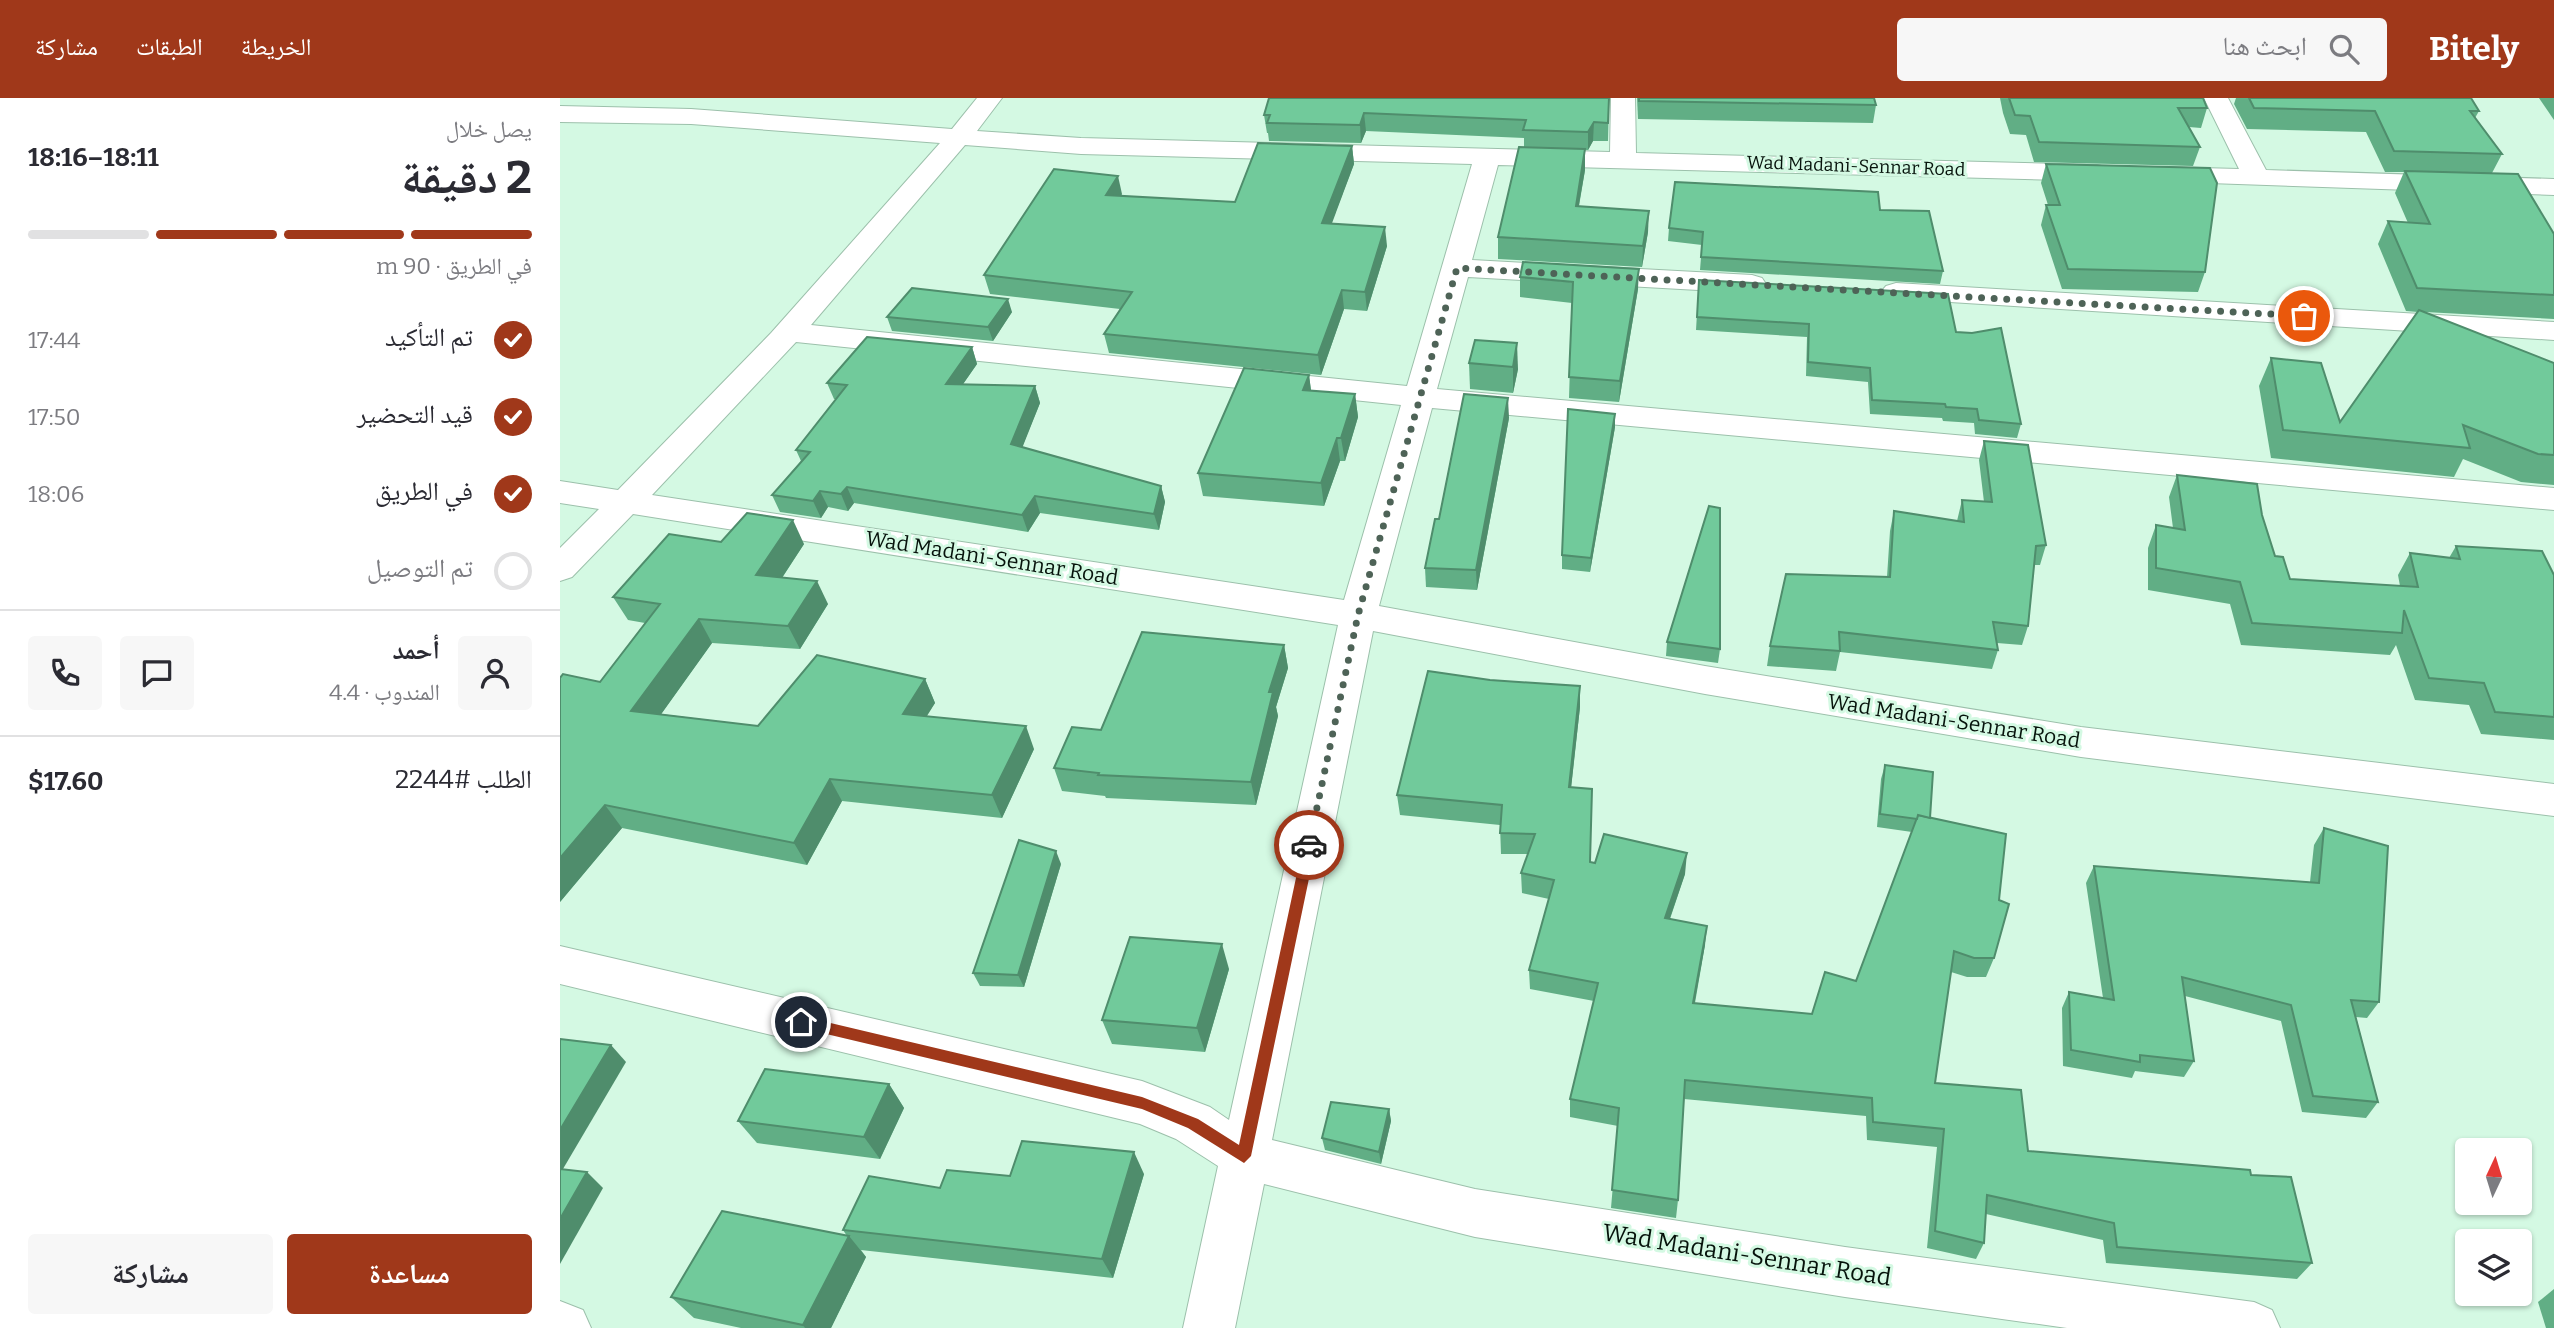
<!DOCTYPE html>
<html lang="ar">
<head>
<meta charset="utf-8">
<style>
	:root { --surface:#fff; --page:#f7f7f7; --text:#2b2b33; --muted:#7c7c81; --line:#e1e1e2; --accent:#a0381a }
	body { margin:0; font-family:Bitter,"Noto Naskh Arabic",serif; background:var(--page); color:var(--text); direction:rtl; height:100vh; display:flex; flex-direction:column; font-size:26px; white-space:nowrap }
	* { box-sizing:border-box; margin:0 }
	p { font-size:23px; color:var(--muted) }
	.icon { flex:none; width:38px; height:38px; fill:none; stroke:currentColor; stroke-width:2; stroke-linecap:round; stroke-linejoin:round }
	.map { position:relative; flex:1; overflow:hidden; direction:ltr }
	.panel { display:flex; flex-direction:column; background:var(--surface); width:560px }
	.panel>* { flex:none }
	.needle { width:46px; rotate:4deg }
	.controls { position:absolute; left:1895px; top:1040px; display:grid; gap:14px }
	.controls a { display:grid; place-items:center; width:77px; height:77px; border-radius:7px; background:var(--surface); box-shadow:0 2px 5px #0004; font-size:35px }
	.pin { position:absolute; display:grid; place-items:center; width:60px; height:60px; color:#fff; margin:-30px; border:4px solid #fff; border-radius:50%; box-shadow:0 2px 7px #0007 }
	.courier { position:absolute; display:grid; place-items:center; width:70px; height:70px; margin:-35px; border:5px solid #a0381a; border-radius:50%; background:#fff; color:#222; box-shadow:0 2px 9px #0007 }
	.overview em { font-style:normal; font-weight:700 }
	.overview div { display:flex; flex-direction:column-reverse }
	.overview { display:flex; align-items:center; justify-content:space-between; height:119px; padding:0 28px }
	h1 { font-size:46px; font-weight:700; line-height:52px }
	.bar { display:grid; grid-template-columns:repeat(4,1fr); gap:10px 7px; align-content:center; height:84px; padding:0 28px }
	.bar i { height:9px; border-radius:5px; background:var(--line) }
	.bar .current { background:var(--accent) }
	.bar p { grid-column:span 4 }
	.line { display:flex; align-items:center; gap:18px; padding:0 28px; border-top:2px solid var(--line) }
	.line div { flex:1 }
	.round { display:grid; place-items:center; flex:none; width:74px; height:74px; border-radius:7px; background:var(--page) }
	ol { padding:0 28px; list-style:none }
	li { display:flex; align-items:center; gap:21px; height:77px }
	li p { margin-inline-start:auto }
	li .icon { padding:7px; border-radius:50%; background:var(--accent); color:#fff; stroke-width:4 }
	li:last-child { color:var(--muted) }
	li i { width:38px; height:38px; border:4px solid var(--line); border-radius:50% }
	.cta { display:flex; gap:14px; margin-top:auto; padding:14px 28px }
	.cta a { flex:1; height:80px; border-radius:7px; background:var(--accent); color:#fff; font-size:28px; font-weight:700; line-height:80px; text-align:center }
	.cta a+a { background:var(--page); color:var(--text) }
	header { display:flex; align-items:center; gap:42px; box-sizing:border-box; height:98px; padding:0 35px; background:var(--accent); color:#fff }
	header strong { font-size:33px }
	nav { display:flex; gap:38px; margin-inline-start:auto; font-size:24px }
	.search { width:490px; height:63px; background:var(--page); display:flex; align-items:center; gap:18px; box-sizing:border-box; padding:0 24px; border-radius:7px; color:var(--muted); font-size:26px }
	main { display:flex; flex:1; min-height:0 }
	.map>svg:first-child { display:block }
</style>
</head>
<body>
<header>
<strong>Bitely</strong>
<div class="search"><svg class="icon" aria-label="search" viewBox="0 0 24 24"><circle cx="10" cy="10" r="6"/><path d="M15 15l6 6"/></svg>ابحث هنا</div>
<nav><a>الخريطة</a><a>الطبقات</a><a>مشاركة</a></nav>
</header>
<main>
<div class="map">
<svg width="1994" height="1230" viewBox="0 0 1994 1230">
	<rect width="100%" height="100%" fill="#d4f9e3"/>
	<g fill="none" stroke-linecap="round" stroke-linejoin="round">
		<defs>
			<g id="street">
				<path d="M417,0h25l-25,33 104,7 529,14 1,-54h24l1,55 461,12 9,2 4,6 -4,6 -9,2 -599,-16 -26,95 280,15 10,3 4,6 -4,6 -10,3 -284,-16 -31,112 1117,99v22l-1122,-102 -53,198 326,60 376,61 473,57v32l-473,-59 -376,-63 -332,-63 -101,509 203,49 370,58 409,55 18,8 8,18h-213l-222,-31 -370,-60 -211,-53 -29,144h-52l35,-162 -42,-27 -36,-15 -580,-140v-38l582,135 68,26 19,13 109,-495 -705,-111 -61,63 -12,4v-33l39,-39 -39,-6v-22l58,9 153,-157 169,-190 -249,-19 -131,-2v-16l131,3 261,20zM405,47l116,9 391,10 -65,222 -596,-61zM236,244l605,63 -57,195 -692,-105z"/>
				<polygon points="1644,0 1668,0 1706,72 1994,81 1994,97 1592,83 1588,77 1592,71 1601,69 1679,71"/>
				<polygon points="1336,185 1994,224 1994,242 1326,200 1321,194 1326,188"/>
				<polygon points="0,1203 23,1212 31,1230 0,1230"/>
			</g>
		</defs>
		<!-- street casing -->
		<use href="#street" stroke="#9cc0ab" stroke-width="2"/>
		<!-- street -->
		<use href="#street" fill="#fff" fill-rule="evenodd"/>
	</g>
	<!-- wall -->
	<g fill="#61ae85">
		<polygon points="1049,0 1048,43 1033,43 1028,52 1025,52 1025,72 1019,108 1088,134 1082,169 938,161 938,139 964,50 964,40 806,33 801,45 709,43 708,35 707,35 704,17"/>
		<polygon points="1077,0 1314,0 1316,7 1313,25 1078,21"/>
		<polygon points="1440,0 1643,0 1647,10 1641,30 1629,29 1640,49 1633,68 1474,64 1466,37 1450,36 1443,15"/>
		<polygon points="1676,0 1911,0 1919,13 1915,20 1942,56 1932,75 1994,136 1994,221 1865,214 1994,265 1994,387 1961,384 1903,361 1894,379 1711,360 1699,288 1711,260 1780,324 1858,214 1846,213 1818,146 1828,123 1848,125 1835,95 1844,74 1825,74 1806,34 1687,31 1674,6"/>
		<polygon points="1979,0 1994,0 1994,22"/>
		<polygon points="792,48 794,66 771,126 827,148 807,213 784,211 761,277 549,255 544,236 560,211 430,196 424,177 562,96 561,98 675,104"/>
		<polygon points="1486,66 1645,174 1638,194 1502,191 1481,127 1486,107 1488,107 1481,85"/>
		<polygon points="1320,112 1383,173 1380,186 1140,172 1142,147 1108,143 1109,130"/>
		<polygon points="960,179 1078,191 1059,304 1009,300 1012,205 960,199"/>
		<polygon points="1139,182 1396,234 1461,326 1457,340 1415,336 1414,325 1383,323 1382,320 1310,316 1308,284 1246,278 1247,239 1136,232"/>
		<polygon points="452,214 433,243 332,233 327,219"/>
		<polygon points="915,242 958,271 953,295 910,291 909,265"/>
		<polygon points="412,249 417,266 403,286 475,288 480,305 462,349 601,388 605,404 599,432 480,415 468,434 294,405 288,413 268,409 261,420 220,414 212,397 241,363 236,352 276,301 274,301 267,285"/>
		<polygon points="749,277 751,293 795,296 798,319 785,363 780,363 764,408 643,398 638,375"/>
		<polygon points="1055,316 1055,329 1030,474 1002,471 1002,457"/>
		<polygon points="949,320 917,492 866,489 865,470 879,421"/>
		<polygon points="1424,343 1486,447 1480,467 1474,467 1468,528 1462,547 1437,545 1438,552 1432,571 1280,554 1276,573 1207,568 1210,548 1327,479 1330,433 1334,413 1397,423 1402,402 1424,404 1419,362"/>
		<polygon points="1617,377 1702,417 1715,458 1730,481 1840,488 1838,477 1850,455 1889,460 1896,448 1994,477 1994,642 1921,636 1909,607 1855,602 1836,547 1830,557 1681,547 1670,506 1588,492 1588,450 1596,427 1613,430 1609,399"/>
		<polygon points="161,444 244,446 222,480 268,506 240,551 152,545 101,616 198,628 365,581 375,605 366,618 474,651 442,720 282,703 247,767 62,730 0,804 40,584 85,525 68,522 53,499"/>
		<polygon points="1107,544 1160,551 1158,565 1106,558"/>
		<polygon points="724,547 728,570 716,609 718,618 696,707 546,700 545,698 502,693 494,670 541,632"/>
		<polygon points="1020,609 1011,689 1030,764 1125,776 1110,821 1145,847 1135,905 1252,916 1296,883 1352,734 1317,729 1321,681 1325,667 1439,802 1434,860 1426,879 1407,879 1391,874 1375,985 1468,1053 1691,1077 1752,1165 1737,1181 1546,1165 1543,1142 1426,1116 1424,1145 1416,1161 1367,1150 1377,1049 1307,1042 1306,1018 1124,1001 1118,1102 1116,1120 1051,1110 1058,1028 1010,1019 1010,1001 1034,903 970,891 969,872 989,801 962,795 961,775 968,756 941,756 940,727 840,717 837,697"/>
		<polygon points="1764,730 1819,904 1807,920 1796,919 1818,1004 1806,1020 1742,1014 1721,923 1625,898 1634,963 1624,979 1575,973 1572,980 1503,968 1502,910 1509,894 1543,900 1526,785 1534,768 1750,784 1754,747"/>
		<polygon points="501,766 464,889 420,888 413,875"/>
		<polygon points="669,871 645,954 552,946 542,922"/>
		<polygon points="329,986 344,1010 320,1061 197,1045 178,1023"/>
		<polygon points="829,1011 831,1023 821,1066 765,1052 762,1040"/>
		<polygon points="584,1076 553,1180 301,1152 306,1159 271,1230 181,1230 134,1220 111,1199 287,1138 283,1132 380,1090 450,1078"/>
		<polygon points="1994,1191 1994,1230 1986,1230 1978,1204"/>
	</g>
	<!-- shaded-wall -->
	<g fill="#4f8d6c">
		<polygon points="804,15 806,33 801,45 800,27"/>
		<polygon points="1034,24 1033,43 1028,52 1028,34"/>
		<polygon points="792,48 794,66 765,144 762,125"/>
		<polygon points="1025,51 1025,72 1015,129 1016,108"/>
		<polygon points="558,78 562,96 551,116 546,97"/>
		<polygon points="1089,113 1088,134 1082,169 1083,148"/>
		<polygon points="825,129 827,148 807,213 805,194"/>
		<polygon points="1079,171 1078,191 1059,304 1060,283"/>
		<polygon points="782,192 784,211 761,277 758,257"/>
		<polygon points="448,201 452,214 433,243 428,229"/>
		<polygon points="957,245 958,271 953,295 953,269"/>
		<polygon points="412,249 417,266 392,302 386,286"/>
		<polygon points="749,277 752,300 743,292"/>
		<polygon points="475,288 480,305 457,363 451,346"/>
		<polygon points="795,296 798,319 785,363 781,340"/>
		<polygon points="948,300 949,320 917,492 916,472"/>
		<polygon points="1055,316 1055,329 1030,474 1031,460"/>
		<polygon points="777,340 780,363 764,408 761,385"/>
		<polygon points="601,388 605,404 599,432 594,416"/>
		<polygon points="287,389 294,405 288,413 281,396"/>
		<polygon points="260,393 268,409 261,420 253,403"/>
		<polygon points="475,398 480,415 468,434 462,417"/>
		<polygon points="233,422 244,446 208,501 196,477"/>
		<polygon points="257,483 268,506 240,551 228,528"/>
		<polygon points="139,521 152,545 87,636 71,613"/>
		<polygon points="724,547 728,570 716,609 718,618 696,707 691,684 709,594"/>
		<polygon points="365,581 375,605 354,639 343,616"/>
		<polygon points="1020,588 1020,609 1009,709 1009,689"/>
		<polygon points="466,628 474,651 442,720 432,697"/>
		<polygon points="270,681 282,703 247,767 234,745"/>
		<polygon points="45,707 62,730 0,804 0,760"/>
		<polygon points="496,753 501,766 464,889 458,877"/>
		<polygon points="1127,755 1125,776 1103,840 1105,820"/>
		<polygon points="1147,828 1145,847 1131,924 1133,905"/>
		<polygon points="662,846 669,871 645,954 637,930"/>
		<polygon points="51,947 66,964 0,1076 0,1032"/>
		<polygon points="329,986 344,1010 320,1061 304,1039"/>
		<polygon points="829,1011 831,1023 821,1066 819,1054"/>
		<polygon points="574,1054 584,1076 553,1180 542,1161"/>
		<polygon points="27,1074 43,1090 0,1166 0,1121"/>
		<polygon points="289,1138 306,1159 271,1230 245,1230 243,1227"/>
	</g>
	<!-- building -->
	<g fill="#71ca9b" stroke="#4f8d6c" stroke-width="2">
		<polygon points="709,0 1049,0 1048,25 1034,24 1028,34 963,32 966,22 804,15 800,27 707,25 710,17 704,17"/>
		<polygon points="1079,0 1314,0 1316,7 1079,3"/>
		<polygon points="1449,0 1643,0 1647,10 1618,10 1640,49 1479,44 1470,18 1455,17"/>
		<polygon points="1689,0 1911,0 1919,13 1910,13 1942,56 1834,53 1815,13 1694,10"/>
		<polygon points="698,45 792,48 762,125 825,129 805,194 782,192 758,257 544,236 572,194 424,177 494,71 558,78 546,97 675,104"/>
		<polygon points="959,49 1025,51 1016,108 1089,113 1083,148 938,139"/>
		<polygon points="1486,66 1650,70 1657,85 1645,174 1508,171 1486,107 1500,107"/>
		<polygon points="1845,73 1958,76 1994,136 1994,197 1857,190 1828,123 1870,126"/>
		<polygon points="1115,84 1318,94 1320,112 1369,113 1383,173 1141,159 1143,134 1109,130"/>
		<polygon points="963,164 1079,171 1060,283 1009,279 1013,184 960,179"/>
		<polygon points="1139,182 1388,196 1396,234 1412,235 1441,230 1461,326 1419,322 1417,311 1386,309 1385,306 1312,302 1310,270 1248,264 1249,226 1137,219"/>
		<polygon points="352,190 448,201 428,229 327,219"/>
		<polygon points="1859,212 1994,265 1994,357 1978,356 1903,327 1910,350 1723,332 1711,260 1761,265 1780,324"/>
		<polygon points="307,239 412,249 386,286 475,288 451,346 601,388 594,416 475,398 462,417 287,389 281,396 260,393 253,403 212,397 250,354 236,352 287,287 267,285"/>
		<polygon points="915,242 957,245 953,269 909,265"/>
		<polygon points="684,270 749,277 743,292 795,296 781,340 777,340 761,385 638,375"/>
		<polygon points="904,296 948,300 916,472 865,470 875,421 879,421"/>
		<polygon points="1008,311 1055,316 1031,460 1002,457"/>
		<polygon points="1424,343 1468,347 1486,447 1476,448 1468,528 1433,524 1438,552 1279,534 1280,553 1210,548 1226,476 1330,479 1334,413 1404,424 1402,402 1432,404"/>
		<polygon points="1617,377 1697,386 1702,417 1715,458 1723,459 1730,481 1858,489 1850,455 1900,461 1896,448 1982,453 1994,477 1994,619 1935,614 1924,585 1869,580 1844,512 1842,535 1692,525 1680,484 1596,470 1596,427 1625,432"/>
		<polygon points="1149,408 1160,410 1160,551 1107,544"/>
		<polygon points="187,415 233,422 196,477 257,483 228,528 139,521 71,613 198,628 257,557 365,581 343,616 466,628 432,697 270,681 234,745 45,707 0,760 0,580 3,576 40,584 100,506 53,499 109,436 161,444"/>
		<polygon points="582,534 724,547 709,594 713,594 691,684 538,677 539,675 494,670 512,629 541,632"/>
		<polygon points="868,573 930,582 1020,588 1009,689 1032,691 1030,764 1035,765 1044,736 1127,755 1105,820 1147,828 1133,905 1252,916 1265,874 1296,883 1358,717 1446,736 1439,802 1449,806 1434,860 1414,860 1394,853 1375,985 1461,992 1468,1053 1690,1072 1691,1077 1731,1079 1752,1165 1557,1149 1554,1125 1427,1097 1424,1145 1375,1133 1384,1031 1313,1024 1312,1000 1125,982 1118,1102 1052,1092 1059,1010 1010,1001 1038,885 969,872 994,782 961,775 975,736 940,735 942,707 837,697"/>
		<polygon points="1325,667 1373,674 1370,720 1358,717 1357,721 1320,716"/>
		<polygon points="1764,730 1828,748 1819,904 1791,902 1818,1004 1753,998 1731,907 1622,879 1634,963 1580,957 1580,964 1511,952 1509,894 1554,902 1534,768 1759,785"/>
		<polygon points="459,742 496,753 458,877 413,875"/>
		<polygon points="570,839 662,846 637,930 542,922"/>
		<polygon points="0,941 51,947 0,1032"/>
		<polygon points="205,971 329,986 304,1039 178,1023"/>
		<polygon points="771,1004 829,1011 819,1054 762,1040"/>
		<polygon points="462,1043 574,1054 542,1161 283,1132 309,1078 380,1090 387,1072 450,1078"/>
		<polygon points="0,1071 27,1074 0,1121"/>
		<polygon points="162,1113 289,1138 243,1227 111,1199"/>
	</g>
	<!-- route -->
	<polygon fill="#a0381a" points="749,742 756,747 691,1058 684,1065 628,1030 582,1011 241,930 234,924 241,918 582,999 638,1021 679,1047 743,747"/>
	<g fill="none" stroke-linecap="round" stroke-linejoin="round">
		<!-- done -->
		<polyline stroke="#4e6357" stroke-width="7" stroke-dasharray="0 12.6" points="749,747 798,517 897,170 1744,218"/>
	</g>
	<g text-anchor="middle" stroke-width="6" stroke-linejoin="round" paint-order="stroke">
		<!-- far-street labels -->
		<g font-size="18" fill="#06120b" stroke="#d4f9e3">
			<text transform="translate(1296 68) rotate(2)" y="6">Wad Madani-Sennar Road</text>
		</g>
		<!-- street labels -->
		<g font-size="21" fill="#06120b" stroke="#d4f9e3">
			<text transform="translate(432 460) rotate(9)" y="7">Wad Madani-Sennar Road</text>
			<text transform="translate(1394 623) rotate(9)" y="7">Wad Madani-Sennar Road</text>
		</g>
		<!-- near-street labels -->
		<g font-size="24" fill="#06120b" stroke="#d4f9e3">
			<text transform="translate(1187 1157) rotate(9)" y="8">Wad Madani-Sennar Road</text>
		</g>
	</g>
</svg>
<div class="controls">
<a><svg class="needle" viewBox="-14 -14 28 28"><path d="M0-13l5 13h-10z" fill="#e53935"/><path d="M0 13l5-13h-10z" fill="#7c7c81"/></svg></a>
<a><svg class="icon" aria-label="layers" viewBox="0 0 24 24"><path d="M12 4l9 5-9 5-9-5zM3 14l9 5 9-5"/></svg></a>
</div>
<div class="pin" style="left:1744px;top:218px;background:#ea580c"><svg class="icon" aria-label="bag" viewBox="0 0 24 24"><path d="M5 8h14l-1 12H6zM9 8a3 3 0 0 1 6 0"/></svg></div>
<div class="pin" style="left:241px;top:924px;background:#1f2937"><svg class="icon" aria-label="home" viewBox="0 0 24 24"><path d="M3 11l9-7 9 7M6 9v11h12V9"/></svg></div>
<div class="courier" style="left:749px;top:747px"><svg class="icon" aria-label="car" viewBox="0 0 24 24"><path d="M5 17H2v-5l4-1 3-4h7l3 4 3 1v5h-3M9 17h6M6 11h13"/><circle cx="7" cy="17" r="2"/><circle cx="17" cy="17" r="2"/></svg></div>
</div>
<section class="panel">
<div class="overview"><div><h1>2 دقيقة</h1><p>يصل خلال</p></div><em>18:11–18:16</em></div>
<div class="bar"><i class="current"></i><i class="current"></i><i class="current"></i><i></i><p>في الطريق · 90 m</p></div>
<ol>
<li><svg class="icon" aria-label="check" viewBox="0 0 24 24"><path d="M5 12l5 5 9-10"/></svg>تم التأكيد<p>17:44</p></li>
<li><svg class="icon" aria-label="check" viewBox="0 0 24 24"><path d="M5 12l5 5 9-10"/></svg>قيد التحضير<p>17:50</p></li>
<li><svg class="icon" aria-label="check" viewBox="0 0 24 24"><path d="M5 12l5 5 9-10"/></svg>في الطريق<p>18:06</p></li>
<li><i></i>تم التوصيل</li>
</ol>
<div class="line" style="height:126px"><a class="round"><svg class="icon" aria-label="person" viewBox="0 0 24 24"><circle cx="12" cy="8" r="4"/><path d="M4 21q1-7 8-7t8 7"/></svg></a><div><b>أحمد</b><p>المندوب · 4.4</p></div><a class="round"><svg class="icon" aria-label="chat" viewBox="0 0 24 24"><path d="M4 5h16v11H9l-5 4z"/></svg></a><a class="round"><svg class="icon" aria-label="phone" viewBox="0 0 24 24"><path d="M5 4h4l2 5-3 2q2 4 5 5l2-3 5 2v4C11 20 4 13 5 4z"/></svg></a></div>
<div class="line" style="height:91px"><div>الطلب #2244</div><b>$17.60</b></div>
<div class="cta"><a>مساعدة</a><a>مشاركة</a></div>
</section>
</main>
</body>
</html>
